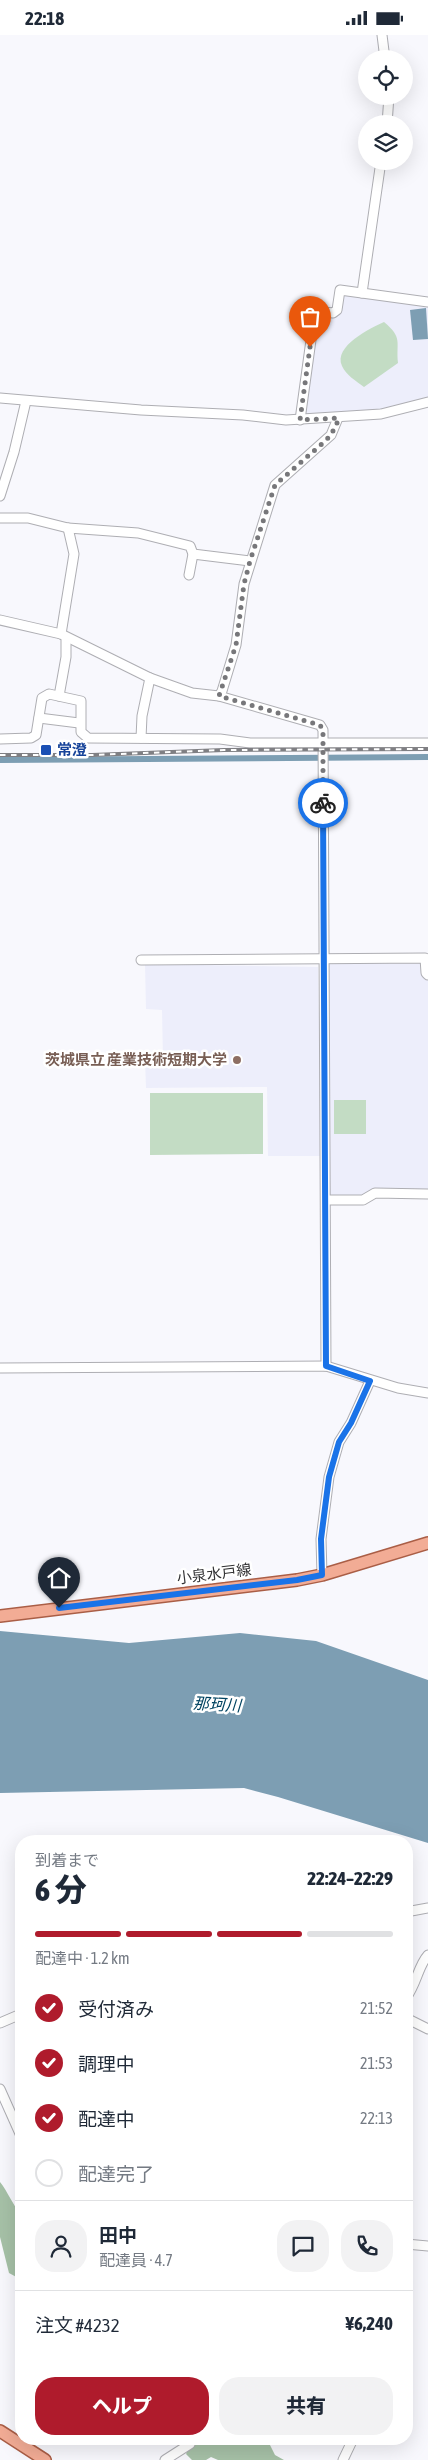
<!DOCTYPE html>
<html lang="ja">
<head>
<meta charset="utf-8">
<style>
	:root { --surface:#fff; --page:#f2f2f3; --text:#1f2937; --muted:#747a83; --line:#e0e1e3; --accent:#af1b2c }
	body { margin:0; font-family:"Asap Condensed","Noto Sans JP",sans-serif; background:var(--page); color:var(--text); height:100vh; display:flex; flex-direction:column; font-size:19px; white-space:nowrap }
	* { box-sizing:border-box; margin:0 }
	p { font-size:16px; color:var(--muted) }
	.icon { flex:none; width:28px; height:28px; fill:none; stroke:currentColor; stroke-width:2; stroke-linecap:round; stroke-linejoin:round }
	.map { position:relative; flex:1; overflow:hidden }
	.side { position:absolute; left:15px; top:1800px; width:398px; height:610px; display:flex; flex-direction:column; background:var(--surface); border-radius:20px; box-shadow:0 5px 20px #0002 }
	.side>* { flex:none }
	.buttons { position:absolute; left:358px; top:15px; display:grid; gap:10px }
	.buttons a { display:grid; place-items:center; width:55px; height:55px; border-radius:50%; background:var(--surface); box-shadow:0 5px 20px #0002; font-size:25px }
	.pin { position:absolute; display:grid; place-items:center; width:42px; height:42px; color:#fff; margin:-51px -21px; border-radius:50% 50% 50% 0; rotate:-45deg; box-shadow:0 0 5px #0007 }
	.pin .icon { rotate:45deg }
	.courier { position:absolute; display:grid; place-items:center; width:50px; height:50px; margin:-25px; border:4px solid #1a73e8; border-radius:50%; background:#fff; color:#222; box-shadow:0 1px 6px #0007 }
	.headline em { font-style:normal; font-weight:800 }
	.headline div { display:flex; flex-direction:column-reverse }
	.headline { display:flex; align-items:center; justify-content:space-between; height:85px; padding:0 20px }
	h1 { font-size:32px; font-weight:800; line-height:38px }
	.bar { display:grid; grid-template-columns:repeat(4,1fr); gap:8px 5px; align-content:center; height:60px; padding:0 20px }
	.bar i { height:6px; border-radius:4px; background:var(--line) }
	.bar .on { background:var(--accent) }
	.bar p { grid-column:span 4 }
	.line { display:flex; align-items:center; gap:12px; padding:0 20px; border-top:1px solid var(--line) }
	.line div { flex:1 }
	.round { display:grid; place-items:center; flex:none; width:52px; height:52px; border-radius:20px; background:var(--page) }
	ol { padding:0 20px; list-style:none }
	li { display:flex; align-items:center; gap:15px; height:55px }
	li p { margin-inline-start:auto }
	li .icon { padding:5px; border-radius:50%; background:var(--accent); color:#fff; stroke-width:4 }
	li:last-child { color:var(--muted) }
	li i { width:28px; height:28px; border:2px solid var(--line); border-radius:50% }
	.primary-button { display:flex; gap:10px; margin-top:auto; padding:10px 20px }
	.primary-button a { flex:1; height:58px; border-radius:20px; background:var(--accent); color:#fff; font-size:20px; font-weight:800; line-height:58px; text-align:center }
	.primary-button a+a { background:var(--page); color:var(--text) }
	.status { display:flex; justify-content:space-between; align-items:center; height:35px; padding:0 25px; background:var(--surface); direction:ltr }
	.status svg { height:14px; fill:currentColor }
	.map>svg:first-child { display:block }
</style>
</head>
<body>
<div class="status"><b>22:18</b><svg viewBox="0 0 49 12"><path d="M0 12V9h3v3zM5 12V6h3v6zM10 12V3h3v9zM15 12V0h3v12zM26 1h20v11H26zM47 4h2v5h-2z"/></svg></div>
<div class="map">
<svg width="428" height="2425" viewBox="0 0 428 2425">
	<rect width="100%" height="100%" fill="#f8f8fd"/>
	<!-- built -->
	<g fill="#edeefb">
		<polygon points="343,259 428,269 428,365 389,374 306,382 304,379 316,279 335,280"/>
		<polygon points="420,926 423,929 423,942 428,945 428,1154 373,1154 361,1161 330,1163 328,1159 327,930 331,927"/>
		<polygon points="145,929 318,932 322,1121 268,1121 267,1052 146,1053 145,1025 163,1024 162,975 146,974"/>
	</g>
	<!-- green -->
	<g fill="#c3dcc4">
		<path d="M384,287c19,16 12,19 14,41l-34,24c-8,-6 -18,-12 -22,-21 -9,-20 29,-38 42,-44z"/>
		<polygon points="150,1058 263,1058 263,1119 150,1120"/>
		<rect x="334" y="1065" width="32" height="34"/>
	</g>
	<!-- forest -->
	<g fill="#a6c1a7">
		<path d="M0,2147c8,10 12,22 21,32v76l-1,-11 -11,-6 -9,-36z"/>
		<polygon points="194,2404 267,2404 275,2420 284,2425 218,2425 211,2422 206,2425 192,2425 186,2419"/>
	</g>
	<!-- water -->
	<g fill="#7d9eb3">
		<polygon points="426,273 428,304 413,305 410,275"/>
		<polygon points="0,1596 129,1608 240,1598 316,1606 428,1645 428,1808 278,1762 244,1753 0,1758"/>
	</g>
	<g fill="none" stroke-linecap="round" stroke-linejoin="round">
		<!-- canal -->
		<polyline stroke="#7d9eb3" stroke-width="6" points="0,725 428,722"/>
		<defs>
			<g id="minor">
				<polyline points="382,0 385,24"/>
				<polyline points="387,89 389,61"/>
				<polyline points="362,258 381,126"/>
				<polyline points="0,363 141,375 243,380 286,385 381,379 428,367"/>
				<polyline points="300,385 315,276 333,278 337,275 340,255 428,267"/>
				<polyline points="0,461 14,417 26,366"/>
				<polyline points="0,483 28,483 68,493 138,498 190,511 193,519 189,540"/>
				<polyline points="193,519 250,526"/>
				<polyline points="0,585 61,599 150,643"/>
				<polyline points="61,599 74,519 68,493"/>
				<polyline points="59,661 66,622 66,603"/>
				<polyline points="219,661 320,690 323,695 326,1331"/>
				<polyline points="39,683 79,688"/>
				<polyline points="141,703 142,681 150,643 192,658 219,661 222,656 236,610 244,549 275,450 331,400 338,383"/>
				<polyline points="0,704 31,703 36,700 42,663 49,659 81,666 81,697 88,703 220,704 250,708 428,708"/>
				<polyline points="141,925 425,923 426,938 428,940"/>
				<polyline points="326,1165 363,1165 375,1158 428,1159"/>
				<polyline points="0,1333 326,1331 398,1353 428,1358"/>
				<polyline points="322,1540 321,1504 329,1442 339,1407 351,1388 370,1346"/>
				<polyline points="406,1877 428,1873"/>
				<path d="M406,1963c11,-15 12,-32 22,-43"/>
				<polyline points="406,1983 428,1994"/>
				<polyline points="0,1988 21,1979"/>
				<polyline points="0,2054 21,2101"/>
				<polyline points="406,2209 428,2211"/>
				<polyline points="165,2425 190,2409 192,2404"/>
				<polyline points="343,2425 353,2404"/>
			</g>
			<g id="major">
				<polyline points="0,1581 297,1545 322,1540 428,1508"/>
				<polyline points="0,2396 45,2425"/>
			</g>
		</defs>
		<!-- minor casing -->
		<use href="#minor" stroke="#aeaeb3" stroke-width="11"/>
		<!-- major casing -->
		<use href="#major" stroke="#aa5e46" stroke-width="14"/>
		<!-- minor -->
		<use href="#minor" stroke="#fff" stroke-width="9"/>
		<!-- major -->
		<use href="#major" stroke="#f2ac95" stroke-width="11"/>
		<defs>
			<polyline id="rail" points="0,720 92,720 224,715 428,714"/>
		</defs>
		<!-- rail casing -->
		<use href="#rail" stroke="#7f7f83" stroke-width="4"/>
		<!-- rail -->
		<use href="#rail" stroke="#fff" stroke-width="2" stroke-dasharray="5.5" stroke-linecap="butt"/>
	</g>
	<g fill="none" stroke-linecap="round" stroke-linejoin="round">
		<!-- done -->
		<polyline stroke="#77777a" stroke-width="5" stroke-dasharray="0 9" points="310,312 300,385 338,383 338,386 331,400 324,407 275,450 250,526 244,549 236,610 219,661 320,690 323,695 323,768"/>
		<!-- route -->
		<polyline stroke="#1a73e8" stroke-width="6" points="59,1573 297,1545 322,1540 321,1504 329,1442 339,1407 351,1388 370,1346 326,1331 323,768"/>
	</g>
	<!-- markers -->
	<rect fill="#1a4fb4" stroke="#fff" stroke-width="2" x="40" y="709" width="12" height="12" rx="2.5"/>
	<circle fill="#8d6e63" stroke="#fff" stroke-width="2" cx="237" cy="1025" r="5"/>
	<g text-anchor="middle" stroke-width="5" stroke-linejoin="round" paint-order="stroke">
		<!-- transit labels -->
		<g font-size="15" font-weight="bold" fill="#164399" stroke="#fff" text-anchor="start">
			<text x="57" y="720">常澄</text>
		</g>
		<!-- education labels -->
		<g font-size="15" font-weight="bold" fill="#785e54" stroke="#fff" text-anchor="end">
			<text x="227" y="1030">茨城県立 産業技術短期大学</text>
		</g>
		<!-- street labels -->
		<g font-size="15" fill="#323234" stroke="#fff">
			<text transform="translate(214 1539) rotate(-7)" y="5">小泉水戸線</text>
		</g>
		<!-- water labels -->
		<g font-size="16" font-style="italic" fill="#014361" stroke="#fff">
			<text transform="translate(217 1669) rotate(3)" y="6">那珂川</text>
		</g>
	</g>
</svg>
<div class="buttons">
<a><svg class="icon" aria-label="locate" viewBox="0 0 24 24"><circle cx="12" cy="12" r="6"/><path d="M12 2v4M12 18v4M2 12h4M18 12h4"/></svg></a>
<a><svg class="icon" aria-label="layers" viewBox="0 0 24 24"><path d="M12 4l9 5-9 5-9-5zM3 14l9 5 9-5"/></svg></a>
</div>
<div class="pin" style="left:310px;top:312px;background:#ea580c"><svg class="icon" aria-label="bag" viewBox="0 0 24 24"><path d="M5 8h14l-1 12H6zM9 8a3 3 0 0 1 6 0"/></svg></div>
<div class="pin" style="left:59px;top:1573px;background:#1f2937"><svg class="icon" aria-label="home" viewBox="0 0 24 24"><path d="M3 11l9-7 9 7M6 9v11h12V9"/></svg></div>
<div class="courier" style="left:323px;top:768px"><svg class="icon" aria-label="bike" viewBox="0 0 24 24"><circle cx="6" cy="16" r="4"/><circle cx="18" cy="16" r="4"/><path d="M6 16l4-8h5l3 8M10 8l3 8H6M13 5h3"/></svg></div>
<section class="side">
<div class="headline"><div><h1>6 分</h1><p>到着まで</p></div><em>22:24–22:29</em></div>
<div class="bar"><i class="on"></i><i class="on"></i><i class="on"></i><i></i><p>配達中 · 1.2 km</p></div>
<ol>
<li><svg class="icon" aria-label="check" viewBox="0 0 24 24"><path d="M5 12l5 5 9-10"/></svg>受付済み<p>21:52</p></li>
<li><svg class="icon" aria-label="check" viewBox="0 0 24 24"><path d="M5 12l5 5 9-10"/></svg>調理中<p>21:53</p></li>
<li><svg class="icon" aria-label="check" viewBox="0 0 24 24"><path d="M5 12l5 5 9-10"/></svg>配達中<p>22:13</p></li>
<li><i></i>配達完了</li>
</ol>
<div class="line" style="height:90px"><a class="round"><svg class="icon" aria-label="person" viewBox="0 0 24 24"><circle cx="12" cy="8" r="4"/><path d="M4 21q1-7 8-7t8 7"/></svg></a><div><b>田中</b><p>配達員 · 4.7</p></div><a class="round"><svg class="icon" aria-label="chat" viewBox="0 0 24 24"><path d="M4 5h16v11H9l-5 4z"/></svg></a><a class="round"><svg class="icon" aria-label="phone" viewBox="0 0 24 24"><path d="M5 4h4l2 5-3 2q2 4 5 5l2-3 5 2v4C11 20 4 13 5 4z"/></svg></a></div>
<div class="line" style="height:65px"><div>注文 #4232</div><b>¥6,240</b></div>
<div class="primary-button"><a>ヘルプ</a><a>共有</a></div>
</section>
</div>
</body>
</html>
